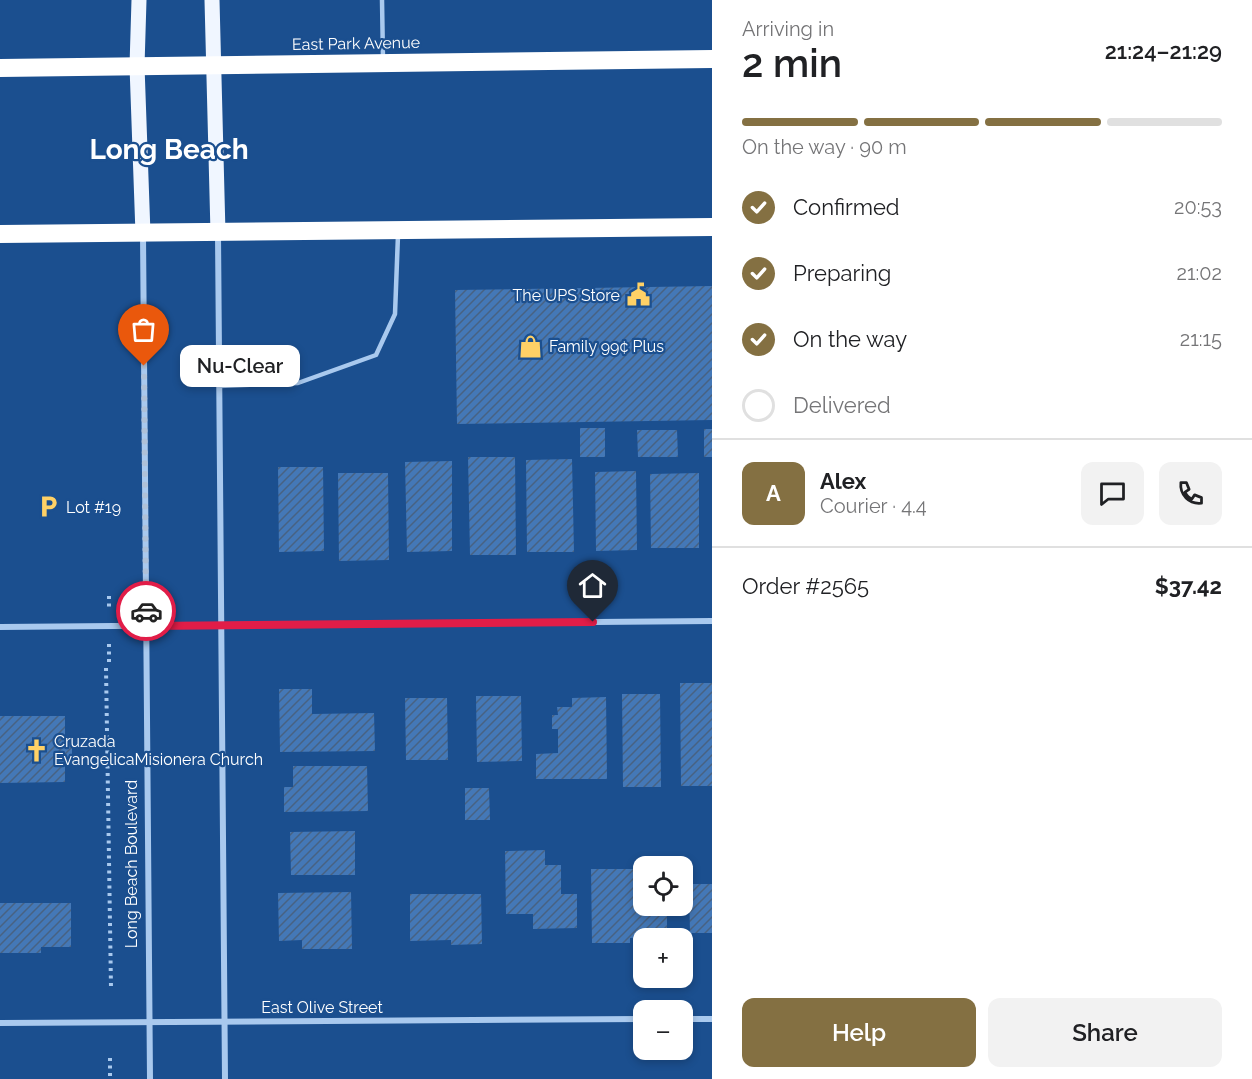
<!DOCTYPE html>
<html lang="en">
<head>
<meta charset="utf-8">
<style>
	:root { --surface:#fff; --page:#f2f2f2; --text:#202124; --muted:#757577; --line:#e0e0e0; --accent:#847042 }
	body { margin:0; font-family:Raleway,sans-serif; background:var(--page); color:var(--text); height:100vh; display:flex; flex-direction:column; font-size:22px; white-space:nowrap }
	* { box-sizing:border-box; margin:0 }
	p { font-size:20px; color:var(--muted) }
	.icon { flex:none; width:33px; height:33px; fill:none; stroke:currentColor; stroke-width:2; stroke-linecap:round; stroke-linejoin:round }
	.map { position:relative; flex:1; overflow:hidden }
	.drawer { display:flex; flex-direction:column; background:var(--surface); width:540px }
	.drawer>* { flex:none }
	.tools { position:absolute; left:633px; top:856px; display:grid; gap:12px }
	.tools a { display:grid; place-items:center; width:60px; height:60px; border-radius:12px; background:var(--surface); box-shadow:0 3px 9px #0003; font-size:30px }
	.pin { position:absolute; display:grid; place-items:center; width:51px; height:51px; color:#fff; margin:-62px -26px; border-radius:50% 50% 50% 0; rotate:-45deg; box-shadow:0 0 6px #0007 }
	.pin .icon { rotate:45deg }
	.courier { position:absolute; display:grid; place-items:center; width:60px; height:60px; margin:-30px; border:4px solid #e11d48; border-radius:50%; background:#fff; color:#222; box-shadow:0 2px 8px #0007 }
	.bubble { position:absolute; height:42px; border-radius:12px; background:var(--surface); box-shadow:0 3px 9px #0003; font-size:20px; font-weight:600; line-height:42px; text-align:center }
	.overview em { font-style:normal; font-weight:600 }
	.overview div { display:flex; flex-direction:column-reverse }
	.overview { display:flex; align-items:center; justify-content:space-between; height:102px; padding:0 30px }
	h1 { font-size:39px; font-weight:600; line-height:45px }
	.bar { display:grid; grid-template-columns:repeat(4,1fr); gap:9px 6px; align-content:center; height:72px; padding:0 30px }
	.bar i { height:8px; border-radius:4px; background:var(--line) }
	.bar .active { background:var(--accent) }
	.bar p { grid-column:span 4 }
	.line { display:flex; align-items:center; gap:15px; padding:0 30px; border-top:2px solid var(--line) }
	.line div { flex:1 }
	.round { display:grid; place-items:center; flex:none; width:63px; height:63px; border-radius:12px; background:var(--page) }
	ol { padding:0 30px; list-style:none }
	li { display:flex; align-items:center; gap:18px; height:66px }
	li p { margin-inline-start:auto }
	li .icon { padding:6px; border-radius:50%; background:var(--accent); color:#fff; stroke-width:4 }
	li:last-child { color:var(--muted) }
	li i { width:33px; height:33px; border:3px solid var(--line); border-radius:50% }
	.button { display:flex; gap:12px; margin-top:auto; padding:12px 30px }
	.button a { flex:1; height:69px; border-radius:12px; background:var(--accent); color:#fff; font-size:24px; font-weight:600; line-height:69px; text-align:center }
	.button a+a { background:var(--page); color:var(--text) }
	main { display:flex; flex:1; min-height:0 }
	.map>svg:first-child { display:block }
</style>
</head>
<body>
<main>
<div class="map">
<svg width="712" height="1079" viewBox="0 0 712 1079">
	<defs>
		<pattern id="building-hatch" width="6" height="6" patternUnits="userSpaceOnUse" patternTransform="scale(1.5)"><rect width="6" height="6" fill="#4478b7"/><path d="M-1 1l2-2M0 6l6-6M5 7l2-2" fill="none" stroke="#486282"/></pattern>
	</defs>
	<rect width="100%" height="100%" fill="#1b4f8f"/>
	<!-- building -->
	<g fill="url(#building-hatch)">
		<polygon points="712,286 712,420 457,424 455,290"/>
		<rect x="580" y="428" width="25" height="29"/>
		<rect x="704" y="429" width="8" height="28"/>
		<polygon points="637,430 677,430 678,457 638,457"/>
		<polygon points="468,457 515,457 516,555 470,555"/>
		<polygon points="572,459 574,552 527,552 526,460"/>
		<polygon points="452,461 452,551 407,552 405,462"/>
		<polygon points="278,467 323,467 324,551 279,552"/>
		<polygon points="636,471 637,550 596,551 595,472"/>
		<polygon points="338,473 388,473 389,560 339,561"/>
		<polygon points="699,473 699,548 651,548 650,474"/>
		<polygon points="680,683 712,683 712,786 681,786"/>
		<polygon points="279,689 312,689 312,714 374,713 375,751 280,752"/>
		<polygon points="622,694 660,694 661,787 623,787"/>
		<polygon points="476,696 521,696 522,761 477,762"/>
		<polygon points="606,697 607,779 536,779 536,754 558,753 558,729 552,729 552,715 558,715 557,707 572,707 572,698"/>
		<polygon points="405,698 447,698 448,760 406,760"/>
		<polygon points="0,716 65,716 65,736 72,736 72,765 65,765 65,782 0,783"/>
		<polygon points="293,766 367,766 368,811 284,812 284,787 293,787"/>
		<polygon points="465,788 489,788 490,820 465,820"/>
		<polygon points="355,831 355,875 291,875 290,832"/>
		<polygon points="545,850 545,865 561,865 561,894 577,894 577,928 533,929 533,914 506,914 505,851"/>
		<polygon points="591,869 644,869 644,906 667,906 667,937 630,938 630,943 592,943"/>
		<polygon points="689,884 712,884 712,933 690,933"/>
		<polygon points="351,892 352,949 302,949 302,940 279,941 278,893"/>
		<polygon points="410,894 481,894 482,944 451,945 451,940 410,941"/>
		<polygon points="0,903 71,903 71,947 41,947 41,953 0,953"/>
	</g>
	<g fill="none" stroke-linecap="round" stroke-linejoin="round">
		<!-- path -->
		<g stroke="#a9c9ee" stroke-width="4" stroke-dasharray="3 4.5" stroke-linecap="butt">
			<polyline points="109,596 109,607"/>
			<polyline points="109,644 109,662"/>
			<polyline points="106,668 111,988"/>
			<polyline points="110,1058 110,1079"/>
		</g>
		<!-- lane -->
		<g stroke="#a9c9ee" stroke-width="4.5">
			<polyline points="382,0 383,59"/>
			<polyline points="219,386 298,383 376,355 395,314 398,235"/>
		</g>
		<!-- street -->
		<g stroke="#a9c9ee" stroke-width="6">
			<polyline points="143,234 150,1079"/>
			<polyline points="218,234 225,1079"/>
			<polyline points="0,627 712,621"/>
			<polyline points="682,1019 712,1019"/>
			<polyline points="0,1023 644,1019"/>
		</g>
		<!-- primary -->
		<g stroke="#f0f6ff" stroke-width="15">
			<polyline points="139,0 137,66 143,234"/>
			<polyline points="212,0 218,233"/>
		</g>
		<!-- highway -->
		<g stroke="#fff" stroke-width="18">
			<polyline points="0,68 712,59"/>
			<polyline points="0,234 712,227"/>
		</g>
	</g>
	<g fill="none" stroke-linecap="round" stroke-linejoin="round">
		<!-- done -->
		<polyline stroke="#afc1d8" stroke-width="6" stroke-dasharray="0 10.8" points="144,366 146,611"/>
		<!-- route -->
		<polyline stroke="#e11d48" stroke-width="8" points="146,611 147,626 593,622"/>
	</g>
	<!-- icons -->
	<defs>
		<symbol id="civic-bare" viewBox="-9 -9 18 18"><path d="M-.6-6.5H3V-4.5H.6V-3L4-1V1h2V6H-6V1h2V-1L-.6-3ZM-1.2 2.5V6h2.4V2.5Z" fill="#ffd166" stroke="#1b4f8f" stroke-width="2.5" paint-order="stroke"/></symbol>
		<symbol id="shop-bare" viewBox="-9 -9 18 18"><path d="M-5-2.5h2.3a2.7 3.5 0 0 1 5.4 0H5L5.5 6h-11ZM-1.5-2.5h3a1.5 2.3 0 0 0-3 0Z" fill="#ffd166" stroke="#1b4f8f" stroke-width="2.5" paint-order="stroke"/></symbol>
		<symbol id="parking-bare" viewBox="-9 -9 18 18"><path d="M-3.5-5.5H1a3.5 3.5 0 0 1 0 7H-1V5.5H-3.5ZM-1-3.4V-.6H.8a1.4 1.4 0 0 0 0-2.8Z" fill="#ffd166" stroke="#1b4f8f" stroke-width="2.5" paint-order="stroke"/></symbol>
		<symbol id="church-bare" viewBox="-9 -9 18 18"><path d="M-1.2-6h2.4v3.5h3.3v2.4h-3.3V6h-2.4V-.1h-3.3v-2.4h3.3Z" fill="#ffd166" stroke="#1b4f8f" stroke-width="2.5" paint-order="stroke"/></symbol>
	</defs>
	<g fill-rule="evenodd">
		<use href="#civic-bare" x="622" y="278" width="33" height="33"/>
		<use href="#shop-bare" x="514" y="330" width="33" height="33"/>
		<use href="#parking-bare" x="32" y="490" width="33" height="33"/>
		<use href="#church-bare" x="20" y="734" width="33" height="33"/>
	</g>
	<g text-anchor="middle" stroke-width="4.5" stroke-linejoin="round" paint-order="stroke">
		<!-- street labels -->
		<g font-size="16" fill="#fff" stroke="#1b4f8f">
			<text transform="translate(356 43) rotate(-1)" y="6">East Park Avenue</text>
			<text transform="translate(131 864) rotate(-90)" y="6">Long Beach Boulevard</text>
			<text x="322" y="1013">East Olive Street</text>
		</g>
		<!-- poi labels -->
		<g font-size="16" fill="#fff" stroke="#1b4f8f" text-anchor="start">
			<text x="620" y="301" text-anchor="end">The UPS Store</text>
			<text x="549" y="352">Family 99¢ Plus</text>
			<text x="66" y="513">Lot #19</text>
			<text x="54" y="747">Cruzada<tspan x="54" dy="18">EvangelicaMisionera Church</tspan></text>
		</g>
		<!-- town labels -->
		<g font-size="28" font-weight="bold" fill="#fff" stroke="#1b4f8f">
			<text x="169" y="159">Long Beach</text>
		</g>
	</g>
</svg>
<div class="tools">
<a><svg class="icon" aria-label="locate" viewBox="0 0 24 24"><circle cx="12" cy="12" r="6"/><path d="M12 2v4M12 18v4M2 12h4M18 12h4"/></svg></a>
<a>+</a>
<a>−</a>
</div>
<div class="pin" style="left:144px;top:366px;background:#ea580c"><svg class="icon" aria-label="bag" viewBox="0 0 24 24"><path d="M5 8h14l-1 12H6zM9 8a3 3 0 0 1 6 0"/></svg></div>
<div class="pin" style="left:593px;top:622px;background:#1f2937"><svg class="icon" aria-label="home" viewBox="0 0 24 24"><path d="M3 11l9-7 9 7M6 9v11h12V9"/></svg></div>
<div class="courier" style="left:146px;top:611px"><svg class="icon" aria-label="car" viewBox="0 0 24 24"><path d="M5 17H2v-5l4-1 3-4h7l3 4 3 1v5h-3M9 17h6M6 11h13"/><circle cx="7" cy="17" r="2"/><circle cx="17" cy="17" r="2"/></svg></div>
<div class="bubble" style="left:180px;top:345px;width:120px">Nu-Clear</div>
</div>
<section class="drawer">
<div class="overview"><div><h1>2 min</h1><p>Arriving in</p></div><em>21:24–21:29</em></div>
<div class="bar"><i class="active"></i><i class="active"></i><i class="active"></i><i></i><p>On the way · 90 m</p></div>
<ol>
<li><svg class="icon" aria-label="check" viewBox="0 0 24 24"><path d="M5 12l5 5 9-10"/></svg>Confirmed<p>20:53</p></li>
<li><svg class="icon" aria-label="check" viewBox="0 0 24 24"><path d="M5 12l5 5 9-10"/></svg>Preparing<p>21:02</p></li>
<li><svg class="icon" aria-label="check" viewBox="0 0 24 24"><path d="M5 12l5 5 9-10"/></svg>On the way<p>21:15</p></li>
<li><i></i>Delivered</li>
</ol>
<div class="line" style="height:108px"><b class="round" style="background:var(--accent);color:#fff">A</b><div><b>Alex</b><p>Courier · 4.4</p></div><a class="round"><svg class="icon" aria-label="chat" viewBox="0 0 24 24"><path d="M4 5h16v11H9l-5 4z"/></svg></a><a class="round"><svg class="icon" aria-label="phone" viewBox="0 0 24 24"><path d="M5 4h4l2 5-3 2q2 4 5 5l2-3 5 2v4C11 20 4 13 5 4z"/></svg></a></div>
<div class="line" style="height:78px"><div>Order #2565</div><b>$37.42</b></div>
<div class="button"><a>Help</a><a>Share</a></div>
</section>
</main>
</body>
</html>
